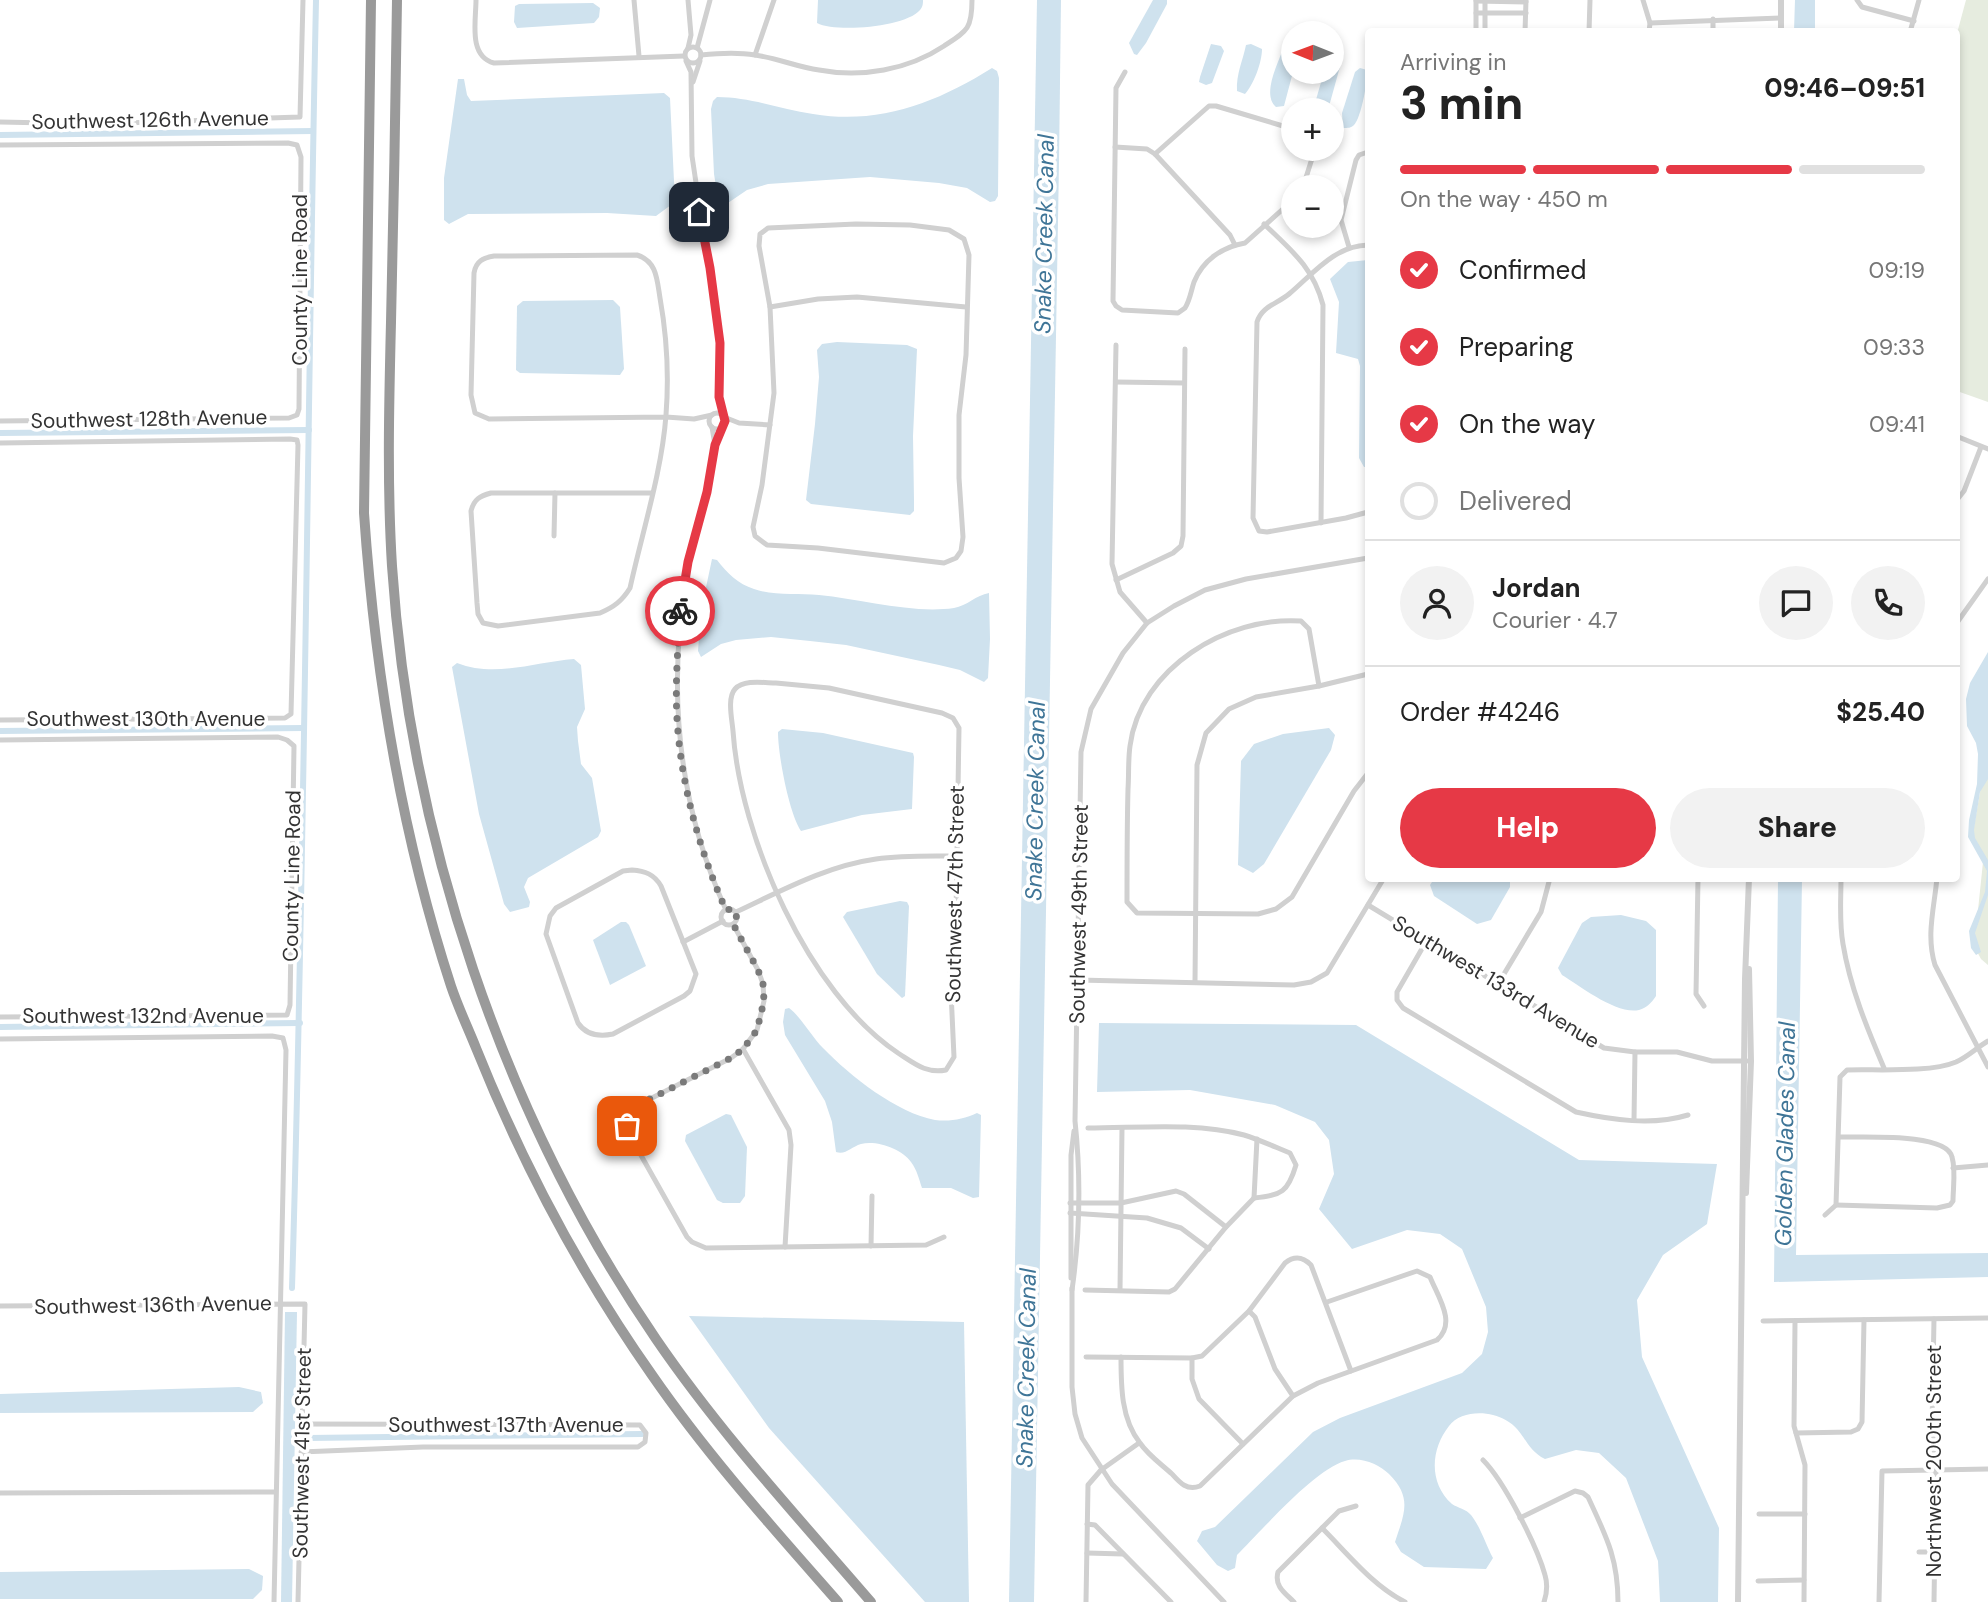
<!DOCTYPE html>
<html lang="en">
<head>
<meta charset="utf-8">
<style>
	:root { --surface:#fff; --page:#f2f2f2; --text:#222; --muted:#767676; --line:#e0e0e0; --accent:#e63946 }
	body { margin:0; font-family:"DM Sans",sans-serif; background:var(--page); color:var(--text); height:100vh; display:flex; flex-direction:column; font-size:26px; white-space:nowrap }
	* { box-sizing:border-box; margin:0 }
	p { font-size:23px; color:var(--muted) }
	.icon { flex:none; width:38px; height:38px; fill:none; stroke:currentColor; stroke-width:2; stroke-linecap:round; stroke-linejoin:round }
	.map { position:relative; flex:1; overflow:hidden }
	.sheet { position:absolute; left:1365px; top:28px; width:595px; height:854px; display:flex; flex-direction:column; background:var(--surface); border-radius:7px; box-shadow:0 4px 10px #0003 }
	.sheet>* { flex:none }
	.needle { width:46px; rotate:271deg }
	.tools { position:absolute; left:1281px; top:21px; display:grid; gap:14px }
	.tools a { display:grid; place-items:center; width:63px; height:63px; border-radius:50%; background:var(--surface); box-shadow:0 4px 10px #0003; font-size:35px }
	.pin { position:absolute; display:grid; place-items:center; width:60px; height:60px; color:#fff; margin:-30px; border-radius:14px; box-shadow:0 4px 10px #0006 }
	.courier { position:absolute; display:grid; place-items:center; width:70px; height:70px; margin:-35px; border:5px solid #e63946; border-radius:50%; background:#fff; color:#222; box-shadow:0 2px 9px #0007 }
	.summary em { font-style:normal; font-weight:800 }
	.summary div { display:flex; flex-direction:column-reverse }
	.summary { display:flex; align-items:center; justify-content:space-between; height:119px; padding:0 35px }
	h1 { font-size:46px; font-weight:800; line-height:52px }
	.bar { display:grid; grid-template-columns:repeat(4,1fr); gap:10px 7px; align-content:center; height:84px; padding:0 35px }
	.bar i { height:9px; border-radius:5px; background:var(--line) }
	.bar .current { background:var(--accent) }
	.bar p { grid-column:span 4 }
	.line { display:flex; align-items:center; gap:18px; padding:0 35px; border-top:2px solid var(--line) }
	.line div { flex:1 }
	.round { display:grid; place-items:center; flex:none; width:74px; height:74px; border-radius:37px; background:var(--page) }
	ol { padding:0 35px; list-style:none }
	li { display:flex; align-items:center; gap:21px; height:77px }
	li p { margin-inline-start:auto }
	li .icon { padding:7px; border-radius:50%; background:var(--accent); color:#fff; stroke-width:4 }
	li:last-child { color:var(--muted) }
	li i { width:38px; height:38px; border:4px solid var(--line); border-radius:50% }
	.cta { display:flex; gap:14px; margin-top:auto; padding:14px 35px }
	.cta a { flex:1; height:80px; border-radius:42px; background:var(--accent); color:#fff; font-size:28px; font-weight:800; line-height:80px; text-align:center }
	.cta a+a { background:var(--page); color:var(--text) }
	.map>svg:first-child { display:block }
</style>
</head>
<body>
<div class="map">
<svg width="1988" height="1602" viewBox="0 0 1988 1602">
	<rect width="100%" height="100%" fill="#fff"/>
	<!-- green -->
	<g fill="#e6ecdf">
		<polygon points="1966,0 1988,0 1988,402 1957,391 1956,37"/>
		<polygon points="1988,661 1988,965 1981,959 1974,946 1973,929 1978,910 1983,862 1972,838 1983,775"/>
	</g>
	<!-- water -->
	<g fill="#cfe2ee">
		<path d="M818,0h105c0,3 0,7 -3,10 -14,17 -84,23 -103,13z"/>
		<polygon points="1037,0 1061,0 1059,163 1034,1602 1009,1602"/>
		<polygon points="1153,0 1167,0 1167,4 1146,43 1137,55 1134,54 1129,43"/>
		<polygon points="1795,0 1815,0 1815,31 1794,31"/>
		<polygon points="593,3 600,8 599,17 594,23 517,28 514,22 515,6 519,4"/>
		<path d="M1288,43l5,1v28l-9,34 -8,1c-15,-13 3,-45 8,-61z"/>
		<polygon points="1211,44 1221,46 1224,51 1212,83 1206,85 1199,82 1200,77"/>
		<path d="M1251,44l11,5c0,13 -8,35 -17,45l-8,-3c-1,-17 6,-31 9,-46z"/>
		<polygon points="1332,59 1341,63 1328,110 1313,110 1324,72 1332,72"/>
		<path d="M992,68l5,3 2,7 -1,118 -3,5 -5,1 -23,-14 -28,-5 -69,-6 -102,7 -21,6 -25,17 -3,-2 -5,-31 -3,-65 2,-8 4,-4c33,0 63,12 96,17 66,11 123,-11 179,-46z"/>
		<path d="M1360,68l7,2c1,10 -6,48 -13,55 -3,3 -6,3 -11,3l-1,-15 13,-41z"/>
		<polygon points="458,79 464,79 467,95 471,101 664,93 670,98 675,202 656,216 607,213 468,214 449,224 444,220 444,178"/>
		<polygon points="1368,260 1368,467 1364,467 1359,458 1360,366 1358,359 1336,353 1339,302 1330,279 1348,262"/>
		<polygon points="613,300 620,307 624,369 620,375 520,373 516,370 517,306 523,301"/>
		<polygon points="837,342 907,345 917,349 913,436 914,501 914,511 910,515 811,504 806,500 815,424 819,377 817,350 822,344"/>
		<path d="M712,559l5,1c10,13 21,24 37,29 20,7 44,4 65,6 42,4 93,19 135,13 13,-2 22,-13 35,-15l1,46 -2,39 -4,4 -24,-12 -21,-5 -93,-20 -36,-4 -39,-4 -35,3 -15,4 -20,13 -3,-6 3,-40z"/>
		<polygon points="1988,652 1988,779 1980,792 1974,830 1975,838 1988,860 1988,895 1975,933 1981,952 1976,955 1971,948 1969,931 1985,892 1987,871 1968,837 1969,820 1977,784 1978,754 1976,743 1967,726 1966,699 1970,683"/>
		<path d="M574,659l7,6 4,44 -8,18 1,14 3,23 11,14 9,53 -3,6 -70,41 -4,9 6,15 -1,5 -19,5 -6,-8 -25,-90 -27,-147 5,-4c38,15 78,-1 117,-4z"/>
		<polygon points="1329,728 1335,735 1331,750 1264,864 1253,873 1238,865 1241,761 1254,744 1283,734"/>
		<path d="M782,729l41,4 90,20 1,4 -2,52 -50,6 -61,16c-12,-18 -23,-76 -23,-99z"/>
		<polygon points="1434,879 1510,879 1510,887 1491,920 1477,924 1434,896 1430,885"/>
		<polygon points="1778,879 1802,879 1796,1255 1988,1253 1988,1277 1774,1282"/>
		<polygon points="900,901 907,902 909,906 905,996 902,998 877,974 843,917 847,912"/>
		<path d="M1621,915l25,6 10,9v66c-4,6 -9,12 -17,14 -22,5 -59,-24 -77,-35l-4,-7 24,-45 9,-6z"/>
		<polygon points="621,922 626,922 629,925 646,966 610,985 593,940"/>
		<path d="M789,1008c11,8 23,29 34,40 27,28 74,65 112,72 15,2 29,-1 42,-7l4,2 -2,82 -6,1 -22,-10h-29c-3,-9 -5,-18 -11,-26 -9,-13 -34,-22 -50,-18 -10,3 -15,11 -25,8l-4,-30 -7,-21 -40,-66 -2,-13 2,-13z"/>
		<path d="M1099,1023l257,2 223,135 138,4 -10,60 -44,31 -26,45 5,57 77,171 -1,74h-58l-2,-41 -32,-83 -27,-25 -23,-3 -31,9c-24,-12 -19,-35 -52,-44 -14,-4 -35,-2 -44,11 -18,23 -21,56 3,78 6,4 14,5 19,11 9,11 15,30 22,43l-7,11 -62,-2 -23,-15 -6,-10c9,-28 18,-44 -6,-68 -10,-10 -29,-18 -44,-13 -31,9 -83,69 -108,94l-2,13 -7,3 -11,-6 -20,-24 5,-10 13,-4 98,-95 27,-14 122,-45 20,-19 6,-22 -2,-25 -24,-58 -22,-15 -33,-4 -55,19 -33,-40 15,-35 -5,-34 -14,-18 -40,-17 -85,-15 -93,2z"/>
		<polygon points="726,1114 731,1115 747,1147 745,1196 740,1203 723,1203 717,1200 685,1141 686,1135"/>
		<polygon points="285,1312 297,1312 292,1602 281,1602"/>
		<polygon points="689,1316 964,1322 969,1602 925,1602 769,1428"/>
		<polygon points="239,1387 261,1392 263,1403 253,1412 0,1413 0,1394"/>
		<polygon points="249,1569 263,1576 262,1590 253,1599 0,1599 0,1572"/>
	</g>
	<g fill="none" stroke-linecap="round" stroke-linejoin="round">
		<!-- canal -->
		<g stroke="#cfe2ee" stroke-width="6">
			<polyline points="0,135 313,131"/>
			<polyline points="0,433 309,430"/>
			<polyline points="0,731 303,728"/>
			<polyline points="0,1027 300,1023"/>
			<path d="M292,1288c13,-430 15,-859 24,-1288"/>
			<polyline points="308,1438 642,1434"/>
		</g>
		<!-- minor -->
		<g stroke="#d0d0d0" stroke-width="5">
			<path d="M476,0c0,21 -8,56 18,63l190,-7"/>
			<polyline points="634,0 639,56"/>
			<polyline points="1476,0 1476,32"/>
			<polyline points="1643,0 1650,23 1649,32"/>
			<polyline points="1857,0 1862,7 1914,21"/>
			<polyline points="1476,1 1526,2"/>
			<polyline points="1476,13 1526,13"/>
			<polyline points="1650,23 1781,18"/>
			<polyline points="1485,32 1485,0"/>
			<polyline points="1525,32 1526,0"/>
			<polyline points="1589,32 1590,0"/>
			<polyline points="1713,32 1713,19"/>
			<polyline points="1910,32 1919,0"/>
			<circle cx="693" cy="55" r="8"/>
			<polyline points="688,48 691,35 688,0"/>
			<polyline points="697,48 710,0"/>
			<path d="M701,55c18,-2 37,-3 54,0 22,3 42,12 64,15 42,8 89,0 125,-24 23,-15 28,-17 28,-46"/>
			<polyline points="755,55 774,0"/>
			<polyline points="686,61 691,72 692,156 720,343 719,397 722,415"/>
			<path d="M1125,72l-9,16 -3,213 3,5 6,4 56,3 7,-5c5,-8 6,-17 9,-26 9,-22 28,-35 51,-39l48,-43"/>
			<polyline points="693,82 700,61"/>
			<polyline points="0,122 95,124 300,117 303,0"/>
			<polyline points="0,145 288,143 297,145 301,157 299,409 297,415 289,418 0,421"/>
			<polyline points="1115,147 1147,149 1155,154 1230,235 1235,245"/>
			<polyline points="1155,154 1209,106 1216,106 1293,129"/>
			<polyline points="1303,187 1315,149"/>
			<polygon points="856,224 910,225 949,230 964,239 969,255 966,355 959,415 959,478 963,537 961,551 956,558 944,563 818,548 767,545 755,536 753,527 762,485 774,393 770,307 759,246 760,234 768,228"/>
			<path d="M1264,224c27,26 49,43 59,81l-2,218"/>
			<path d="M1368,245c-34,1 -54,28 -79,49 -12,10 -27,12 -32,28l-4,196 6,13 8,1 79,-14 22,-6"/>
			<polyline points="1349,247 1341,220 1356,160 1359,155 1368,152"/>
			<polyline points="770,307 818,299 857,297 966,307"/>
			<polyline points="1116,345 1112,564 1120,592 1147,623"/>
			<polyline points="1116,382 1184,383"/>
			<circle cx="717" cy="421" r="8"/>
			<polyline points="724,417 739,423 770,425"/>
			<path d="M712,427l3,18 -1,12c-7,37 -20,72 -26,109 -21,118 -12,234 38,344"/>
			<polyline points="1956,436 1988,449"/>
			<polyline points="0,443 290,439 297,440 298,445 291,714 285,718 0,720"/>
			<path d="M651,493h-160c-11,3 -17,6 -20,18l6,92 1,11 5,9 15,3 102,-13c14,-6 22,-12 30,-25 12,-55 32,-117 36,-173 3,-39 1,-78 -6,-117 -3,-18 -3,-37 -23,-43l-143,1c-11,2 -18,5 -20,17l-3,122 4,18 14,6 177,-2 28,2 18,-4"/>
			<polyline points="1956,501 1964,491 1981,447"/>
			<polyline points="554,536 555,493"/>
			<polyline points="1116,580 1173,553 1181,546 1183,536 1185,349"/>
			<polyline points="1956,624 1988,579"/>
			<path d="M776,683l53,5 113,25 11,5 6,10 -3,185 -6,57 4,87 -8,13c-20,4 -32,-7 -48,-17 -90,-60 -158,-217 -165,-322 -1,-12 -6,-33 2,-42 9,-10 30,-6 41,-6z"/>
			<path d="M1319,686l-10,-57 -8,-8c-74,-5 -161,47 -171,125 -2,14 -1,29 -2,43 -1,38 -1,76 -1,113l10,11 121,1 18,-5 16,-12 62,-106 14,-18"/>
			<polyline points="0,740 278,737 287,740 294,746 290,1005 287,1015 0,1017"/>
			<path d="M632,870c13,1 22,4 29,16l35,88 -6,17 -6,5 -71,38c-15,3 -27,1 -35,-11l-32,-89 4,-18 6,-8 67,-37z"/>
			<polyline points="1698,878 1696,994 1704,1006"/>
			<path d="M1841,878c0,22 -2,44 2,66 7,43 24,84 41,124"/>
			<path d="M1937,878c-3,31 -11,58 -2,87l53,102"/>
			<polyline points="1368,905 1604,1048 1635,1052 1677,1052 1712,1061 1747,1061"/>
			<circle cx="729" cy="917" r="8"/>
			<path d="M736,912c45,-21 90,-46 140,-53 27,-4 54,-3 80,-3"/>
			<polyline points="733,924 758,970 763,984 764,1001 757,1030 743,1049 731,1058 636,1106 628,1118 629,1134 687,1237 692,1242 706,1248 926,1245 944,1237"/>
			<path d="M1427,940l-30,52v8l6,8 173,104c36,8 76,14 112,3"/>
			<polyline points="683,942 723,921"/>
			<polyline points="1078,980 1294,985 1311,982 1327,973 1384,878"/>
			<polyline points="1195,982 1197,765 1206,733 1229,709 1256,697 1319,686 1368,674"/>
			<polyline points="1498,984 1541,912 1550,878"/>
			<polyline points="0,1039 272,1036 283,1038 286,1050 274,1602"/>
			<polyline points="743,1049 789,1130 791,1145 785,1247"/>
			<polyline points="1634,1120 1635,1052"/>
			<path d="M1088,1128c51,0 107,-6 156,7 16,5 31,12 46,18l6,12c-8,27 -14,30 -42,33"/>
			<polyline points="1953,1168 1988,1165"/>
			<polyline points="1254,1198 1257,1139"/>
			<polyline points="1070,1203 1121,1203 1176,1191 1184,1194 1226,1227"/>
			<path d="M1836,1205l101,3 13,-3 3,-4c0,-13 3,-31 -1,-44 -6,-25 -91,-19 -113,-20"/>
			<polyline points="1070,1213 1147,1218 1181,1228 1209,1249"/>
			<path d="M1825,1215l11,-10 4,-128 7,-7c29,-1 83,3 109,-8 13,-6 20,-14 32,-21"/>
			<polyline points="871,1246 872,1196"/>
			<polyline points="1071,1278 1071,1155 1074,1131"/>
			<polyline points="1072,1288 1072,1387 1075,1414 1082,1438 1112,1484 1224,1602"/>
			<path d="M1072,1290c8,-56 9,-113 3,-169l6,-369 10,-43 32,-56 24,-30 27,-17 31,-16 41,-11 122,-21"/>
			<polyline points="1085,1290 1169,1292 1175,1289 1226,1227 1254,1198"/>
			<polyline points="1120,1290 1122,1128"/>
			<polyline points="0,1306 305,1304 298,1602"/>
			<polyline points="1249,1311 1255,1317 1275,1369 1293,1396"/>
			<polyline points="1763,1321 1988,1318"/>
			<polyline points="1795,1322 1794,1426 1805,1465 1804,1602"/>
			<path d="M1086,1357l106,1 10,-2 47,-45 36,-48c9,-7 17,-7 26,2l40,106"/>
			<path d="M1121,1357c0,29 0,62 19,86 8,12 21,21 32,31 8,9 15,17 28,12l93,-90 25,-13 119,-43c20,-17 1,-43 -7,-63l-13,-6 -90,31"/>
			<polyline points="1192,1358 1192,1379 1199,1399 1243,1444"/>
			<polyline points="1796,1433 1851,1432 1858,1429 1862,1422 1864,1320"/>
			<polyline points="301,1452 423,1447 638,1447 645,1442 646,1433 640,1425 302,1424"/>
			<path d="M1483,1460c21,21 54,86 62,115 3,10 2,18 -1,27"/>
			<polyline points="0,1493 275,1492"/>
			<polyline points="1759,1514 1805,1514"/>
			<path d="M1520,1518l55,-27 8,2 5,4c18,39 30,61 30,105"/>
			<polyline points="1087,1524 1095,1525 1171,1602"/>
			<path d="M1322,1528c26,26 50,57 83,74"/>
			<polyline points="1919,1552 1934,1552"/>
			<polyline points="1087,1553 1123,1554"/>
			<polyline points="1758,1581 1804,1580"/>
			<polyline points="1086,1602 1088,1485 1101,1470 1139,1443"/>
			<path d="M1294,1602c-9,-9 -20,-16 -16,-30l61,-61 17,-5"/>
			<polyline points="1879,1602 1882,1471 1988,1469"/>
			<polyline points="1934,1602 1936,1470 1932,1427 1934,1319"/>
		</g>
		<!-- tertiary -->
		<g stroke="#d0d0d0" stroke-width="6">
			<polyline points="1781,0 1781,32"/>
			<polyline points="1746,1193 1751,1061 1749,969"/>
			<polyline points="1738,1602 1745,979 1749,878"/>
		</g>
		<!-- motorway -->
		<g stroke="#9a9a9a" stroke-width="10">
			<path d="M371,0l-7,513c11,160 37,320 87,473 7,21 17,42 25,62 46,115 105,226 176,327 56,81 121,153 186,227"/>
			<path d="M397,0c-1,107 -4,215 -6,322 -2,81 -4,163 1,244 18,271 111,549 264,773 65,95 141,177 215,263"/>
		</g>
	</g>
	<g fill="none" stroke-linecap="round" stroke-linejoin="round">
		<!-- done -->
		<path stroke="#7a7a7a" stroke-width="7" stroke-dasharray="0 12.6" d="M627,1126l1,-8 8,-12 95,-48 12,-9 14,-19 7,-29 -1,-17 -5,-14 -25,-46 4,-9 -5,-6 -6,1c-27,-60 -45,-126 -49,-191 -2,-36 1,-72 3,-108"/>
		<!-- route -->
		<polyline stroke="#e63946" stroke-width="9" points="680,611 688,562 707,492 715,445 725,421 719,397 720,343 710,268 699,212"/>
	</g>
	<g text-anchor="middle" stroke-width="7" stroke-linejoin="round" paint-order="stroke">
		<!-- street labels -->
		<g font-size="21" fill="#333" stroke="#fff">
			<text transform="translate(150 120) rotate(-1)" y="7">Southwest 126th Avenue</text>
			<text transform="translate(300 280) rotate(-90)" y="7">County Line Road</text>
			<text transform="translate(149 419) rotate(-1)" y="7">Southwest 128th Avenue</text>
			<text x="146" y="726">Southwest 130th Avenue</text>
			<text transform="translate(292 876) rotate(-89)" y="7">County Line Road</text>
			<text transform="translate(955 894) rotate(-89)" y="7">Southwest 47th Street</text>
			<text transform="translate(1079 914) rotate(-89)" y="7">Southwest 49th Street</text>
			<text transform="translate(1496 982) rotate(31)" y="7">Southwest 133rd Avenue</text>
			<text x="143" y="1023">Southwest 132nd Avenue</text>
			<text transform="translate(153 1305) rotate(-1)" y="7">Southwest 136th Avenue</text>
			<text x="506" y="1432">Southwest 137th Avenue</text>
			<text transform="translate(302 1453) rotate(-89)" y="7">Southwest 41st Street</text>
			<text transform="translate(1934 1461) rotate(-90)" y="7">Northwest 200th Street</text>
		</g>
		<!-- water labels -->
		<g font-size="23" font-style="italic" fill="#3f7597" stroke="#fff">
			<text transform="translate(1044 234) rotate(-89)" y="8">Snake Creek Canal</text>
			<text transform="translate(1035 801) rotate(-89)" y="8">Snake Creek Canal</text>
			<text transform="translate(1785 1134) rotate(-89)" y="8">Golden Glades Canal</text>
			<text transform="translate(1026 1368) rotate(-89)" y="8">Snake Creek Canal</text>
		</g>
	</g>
</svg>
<div class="tools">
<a><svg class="needle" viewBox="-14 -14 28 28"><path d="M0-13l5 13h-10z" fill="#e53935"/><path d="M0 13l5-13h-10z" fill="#767676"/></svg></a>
<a>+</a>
<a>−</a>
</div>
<div class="pin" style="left:627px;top:1126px;background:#ea580c"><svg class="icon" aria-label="bag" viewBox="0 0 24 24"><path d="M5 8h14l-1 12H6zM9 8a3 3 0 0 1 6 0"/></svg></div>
<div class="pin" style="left:699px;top:212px;background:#1f2937"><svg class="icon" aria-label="home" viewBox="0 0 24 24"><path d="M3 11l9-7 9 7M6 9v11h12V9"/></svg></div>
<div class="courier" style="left:680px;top:611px"><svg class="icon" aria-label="bike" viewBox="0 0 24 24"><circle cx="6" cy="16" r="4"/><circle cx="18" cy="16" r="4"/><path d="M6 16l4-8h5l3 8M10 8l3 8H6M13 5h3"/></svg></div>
<section class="sheet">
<div class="summary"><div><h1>3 min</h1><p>Arriving in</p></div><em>09:46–09:51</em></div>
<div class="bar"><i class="current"></i><i class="current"></i><i class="current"></i><i></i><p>On the way · 450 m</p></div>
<ol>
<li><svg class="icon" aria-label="check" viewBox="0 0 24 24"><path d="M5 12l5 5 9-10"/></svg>Confirmed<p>09:19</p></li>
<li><svg class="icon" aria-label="check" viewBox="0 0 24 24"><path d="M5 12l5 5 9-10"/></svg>Preparing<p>09:33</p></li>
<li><svg class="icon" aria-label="check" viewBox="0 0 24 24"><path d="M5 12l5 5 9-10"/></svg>On the way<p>09:41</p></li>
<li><i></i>Delivered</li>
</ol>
<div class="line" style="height:126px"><a class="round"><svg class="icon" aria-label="person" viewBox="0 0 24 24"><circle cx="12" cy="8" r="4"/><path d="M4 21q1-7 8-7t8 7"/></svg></a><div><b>Jordan</b><p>Courier · 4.7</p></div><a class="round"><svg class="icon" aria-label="chat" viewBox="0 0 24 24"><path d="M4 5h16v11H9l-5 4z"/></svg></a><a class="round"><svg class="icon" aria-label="phone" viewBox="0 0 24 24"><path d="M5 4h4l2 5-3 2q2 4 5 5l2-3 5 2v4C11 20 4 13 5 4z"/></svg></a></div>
<div class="line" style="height:91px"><div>Order #4246</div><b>$25.40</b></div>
<div class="cta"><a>Help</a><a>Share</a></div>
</section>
</div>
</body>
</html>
